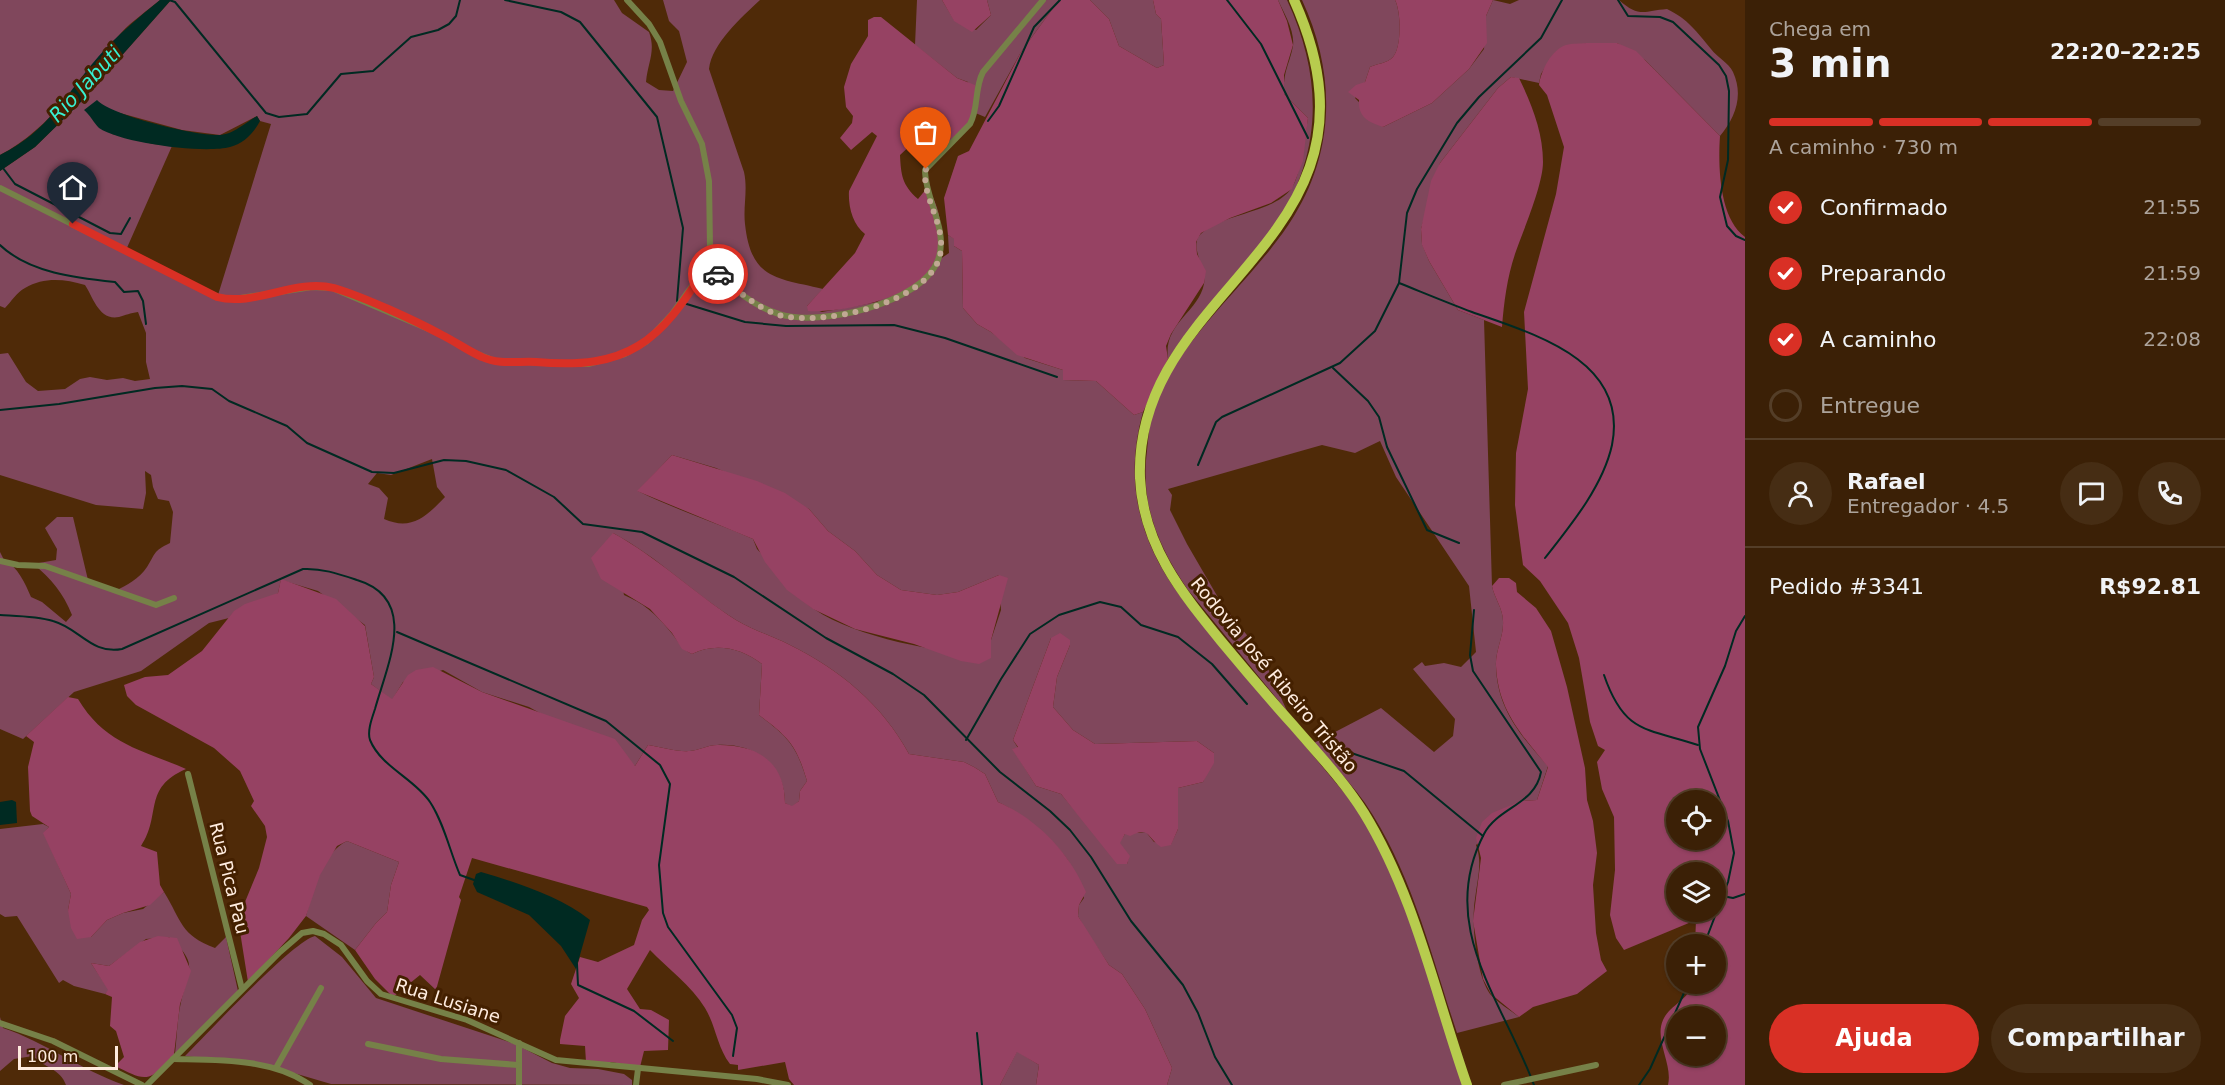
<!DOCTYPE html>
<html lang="pt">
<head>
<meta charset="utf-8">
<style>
	:root { --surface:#3b2006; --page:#462d14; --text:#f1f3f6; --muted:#aca39b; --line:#543e28; --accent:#d93025 }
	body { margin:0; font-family:"DejaVu Sans",sans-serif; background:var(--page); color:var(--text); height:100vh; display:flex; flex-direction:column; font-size:22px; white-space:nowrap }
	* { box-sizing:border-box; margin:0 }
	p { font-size:20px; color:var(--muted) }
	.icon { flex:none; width:33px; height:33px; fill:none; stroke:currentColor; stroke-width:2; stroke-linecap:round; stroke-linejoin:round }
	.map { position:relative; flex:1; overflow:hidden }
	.panel { display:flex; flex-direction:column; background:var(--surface); width:480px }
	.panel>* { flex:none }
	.tools { position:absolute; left:1666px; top:790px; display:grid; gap:12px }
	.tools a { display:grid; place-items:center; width:60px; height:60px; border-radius:50%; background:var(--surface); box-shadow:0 2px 4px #0004,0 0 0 2px var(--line); font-size:30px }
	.scale { position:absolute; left:18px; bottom:15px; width:100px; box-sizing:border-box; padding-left:6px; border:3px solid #ffecdf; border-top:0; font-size:16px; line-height:21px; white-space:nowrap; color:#ffecdf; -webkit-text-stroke:4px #442000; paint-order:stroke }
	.pin { position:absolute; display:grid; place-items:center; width:51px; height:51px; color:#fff; margin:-62px -26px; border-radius:50% 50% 50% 0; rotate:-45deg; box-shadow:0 0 6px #0007 }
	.pin .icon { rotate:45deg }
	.courier { position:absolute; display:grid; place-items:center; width:60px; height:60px; margin:-30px; border:4px solid #d93025; border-radius:50%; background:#fff; color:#222; box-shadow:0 2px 8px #0007 }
	.summary em { font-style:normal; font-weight:700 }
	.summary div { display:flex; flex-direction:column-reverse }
	.summary { display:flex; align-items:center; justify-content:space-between; height:102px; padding:0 24px }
	h1 { font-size:39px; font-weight:700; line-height:45px }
	.bar { display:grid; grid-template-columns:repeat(4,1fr); gap:9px 6px; align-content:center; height:72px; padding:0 24px }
	.bar i { height:8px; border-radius:4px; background:var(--line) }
	.bar .on { background:var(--accent) }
	.bar p { grid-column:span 4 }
	.line { display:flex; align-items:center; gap:15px; padding:0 24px; border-top:2px solid var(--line) }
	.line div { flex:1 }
	.round { display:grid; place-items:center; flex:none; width:63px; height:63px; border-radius:32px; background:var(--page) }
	ol { padding:0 24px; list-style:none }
	li { display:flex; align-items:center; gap:18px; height:66px }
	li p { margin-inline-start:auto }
	li .icon { padding:6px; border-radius:50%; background:var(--accent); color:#fff; stroke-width:4 }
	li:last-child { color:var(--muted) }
	li i { width:33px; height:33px; border:3px solid var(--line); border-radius:50% }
	.primary-button { display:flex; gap:12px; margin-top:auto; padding:12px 24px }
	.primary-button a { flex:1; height:69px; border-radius:36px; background:var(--accent); color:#fff; font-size:24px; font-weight:700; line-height:69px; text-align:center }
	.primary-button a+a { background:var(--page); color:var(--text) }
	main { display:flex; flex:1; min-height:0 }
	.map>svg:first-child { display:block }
</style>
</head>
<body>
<main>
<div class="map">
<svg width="1745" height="1085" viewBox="0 0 1745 1085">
	<rect width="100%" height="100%" fill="#4f2a08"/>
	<!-- green -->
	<g fill="#80475c" fill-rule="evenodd">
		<path d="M0,0h160c-13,11 -28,21 -39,33 -38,43 -69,95 -121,122z"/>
		<path d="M171,0h443l8,13 27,19c7,19 -1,30 -3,50l13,8 14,1 14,-29 -8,-31 -10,-10 -6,-21h97c-18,17 -48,43 -51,69l35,103c4,18 -1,34 1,52 6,56 32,54 78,65l-16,17 15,6 55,-10 72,-49 -1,-18 7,4 -1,7 8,5 1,57 14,16 14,8 34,26 38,12v10l33,1 38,34 9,-3c-19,68 -5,127 37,184l176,211c52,85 77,185 108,278h-297l5,-17 -27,-59 -23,-35 -13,-9 -24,-36 -7,-13 1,-11 5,-7c-6,-15 -10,-31 -20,-43 -14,-18 -46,-44 -66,-53l-13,-28 -11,-7 -10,-5 -55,-8c-27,-50 -69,-84 -119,-109 -18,-9 -37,-15 -54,-25 -43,-27 -78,-63 -123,-87l11,62c19,8 32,19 45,35 9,10 11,18 23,24 23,-12 50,-6 70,10l-3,51c30,23 37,30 48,66l-7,10 -1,10 -7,6 -7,-4c0,-39 -31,-60 -68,-58 -9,0 -18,5 -27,6 -13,1 -29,-4 -42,-6l-13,21 -106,-59 -47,-15 -39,-22 -40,12 -11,18 -21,-16 3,-7 -9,-52 -47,-34 -37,-11 -3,13c-16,12 -37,8 -49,25l-20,5 -68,48 -67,21 -51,47 -23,-10v-177l4,8c14,7 21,23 27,37l11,5 24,20 6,-7c-9,-22 -20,-36 -39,-51l23,-4 1,-11 -12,-21 12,-11h16l15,63 27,11c12,-6 24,-12 32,-24 9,-14 6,-16 23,-24l3,-31 -4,-11 -11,-2 -5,-12 -2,-12 -6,-4 1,22 -3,16 -47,-4 -96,-30v-121l8,-1 18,29 12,9 27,-2 15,-10 10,-2 17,3 16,-2 12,3 15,-2 -4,-17v-29l-8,-21c-8,1 -12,3 -19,5 -20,4 -26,-20 -34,-32 -21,-6 -41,-8 -60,3 -8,4 -14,14 -20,20l-5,-2v-135l35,-24 43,-42zM97,101l12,9 73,20 38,5 37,-19 3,5 11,3 -53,171 -92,-45 46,-104 -19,-2 -41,-10zM672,455l44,13 93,41 19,22 27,20 22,24 24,15 36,5 21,-3 41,-17 2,35 -10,30v18c-53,-7 -133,-19 -177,-49 -20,-13 -40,-42 -57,-60l-4,-10c-38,-17 -77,-29 -115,-48zM432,459l5,28 8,10c-19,20 -34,34 -61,22l4,-21 -9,-10 -11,-4 9,-11 14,2zM1051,638l19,7 -13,32 -4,30 20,23 22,14 102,-3 17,12 -11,29 -25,6v41l-7,15 -17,-2 -8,-10 -21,2 -6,9 10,13 -2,8 -44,-44 -22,-26 -25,-8 -23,-37 5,-1 -5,-8z"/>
		<polygon points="917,0 942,0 954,20 976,30 991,15 987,0 1059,0 1021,52 985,117 973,112 968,82 957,78 915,45"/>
		<polygon points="1090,0 1153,0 1156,14 1161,19 1164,65 1157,68 1119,46 1109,19"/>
		<path d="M1278,0h9c37,80 36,156 -15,231 -30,45 -72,83 -104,128 -5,-36 30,-46 36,-75 3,-17 -17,-39 -2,-51 23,-20 71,-20 89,-44 10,-13 14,-54 17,-71l-24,-24c-1,-23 5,-28 9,-48 2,-15 -9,-33 -15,-46z"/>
		<path d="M1302,0h93c6,11 7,47 -2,57 -5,6 -17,7 -23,10l-5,15 -10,16 28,29 49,-24 37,-34 15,-20 2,-33 7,-16 17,4 9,-4h100c20,18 25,11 48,9 21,10 30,23 44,40 6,8 18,14 22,23 11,24 2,46 -13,64l-75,-76 -28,-17h-31l-40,23 -5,8 -2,9 -28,-6 -13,11 -58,75 -19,66 1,15 7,17 29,49 26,10 8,266c2,11 11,23 11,35 1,15 -8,30 -7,45 1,43 25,70 52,100l-11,34 -16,1 -45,44c7,18 1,36 -1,54 -4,24 1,75 15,95 7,8 20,16 29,23l-62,16c-26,-78 -45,-161 -92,-230 -15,-21 -34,-41 -51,-60l67,-35 53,44 19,-16 2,-17 -42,-50 9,-7 3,4 19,-3 17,4 15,-15 -7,-66 -73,-109 -16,-36 -25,12 -33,-8 -154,44 4,6 -2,15 17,34 36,62 37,45 27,60 -99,-121c-30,-44 -48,-86 -41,-139 1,-11 2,-22 4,-32 18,-75 103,-137 143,-203 42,-68 41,-145 8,-216z"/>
		<path d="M43,824l6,3 -5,6 27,61 -3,16 23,27 16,-17 16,-7 20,-4 21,-17c18,29 16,43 51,56l11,-11 12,54 -63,63c2,-17 2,-35 6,-52 8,-34 18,-38 -12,-65l-23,2 -37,27 -18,-3 18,27 -4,4 -31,-8 -11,-6 -4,3 -42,-67 -12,1 -5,-3v-85z"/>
		<path d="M347,841l52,21 -8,23 -4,27 -11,11 -21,27 -49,-34c7,-24 16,-63 41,-75z"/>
		<path d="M315,936l27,21 34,41 139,46 37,19 18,5 28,1 26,5 8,6v5l-301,-1 -61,-18 -85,-10c21,-21 108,-115 130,-120z"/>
		<path d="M0,1017l3,11c42,14 78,42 121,57h-58c-6,-17 -22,-17 -33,-29l-19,3 -14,12z"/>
		<polygon points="1017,1051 1039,1065 1036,1085 1000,1085"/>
	</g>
	<!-- forest -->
	<g fill="#964263" fill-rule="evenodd">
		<polygon points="942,0 987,0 991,15 972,32 954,21"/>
		<polygon points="1059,0 1090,0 1109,19 1119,46 1157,68 1164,65 1161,19 1156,14 1153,0 1278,0 1287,21 1293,45 1284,75 1284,94 1308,118 1303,161 1292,189 1271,203 1230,218 1201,233 1196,242 1197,254 1206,271 1204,283 1171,334 1166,346 1168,359 1143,412 1134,415 1096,381 1063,380 1063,370 1017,355 991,332 977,324 963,308 962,251 954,246 954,239 948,235 944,198 958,156 969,151 1021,52"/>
		<path d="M1395,0h98l-7,16 1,27 -18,26 -37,34 -49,24c-15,-5 -25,-10 -24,-27l-11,-8 8,-7 9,-3 5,-15c6,-3 18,-4 23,-10 9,-10 8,-46 2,-57z"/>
		<path d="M874,17h7l76,61 18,7c8,21 -11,51 -31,60 -9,4 -21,-1 -29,-4l-15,14c1,20 2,30 18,44l9,-11c10,13 16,35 13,52 -2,11 -4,26 -12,34 -22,25 -87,39 -120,37l-1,-5 48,-53 10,-19c-12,-9 -17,-27 -16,-43l28,-55 -5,-4 -21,18 -11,-12 12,-15 1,-7 -7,-9 -2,-20 7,-23 17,-28v-16z"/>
		<path d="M1586,43h31l19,8 84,85c-2,30 -1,82 25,101v848h-77c5,-21 -14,-45 -5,-65 6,-14 26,-21 30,-36h23v-39h-21l1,-25 -72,30 -8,-12 -6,-23 5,-45 -1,-53 -12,-28 -5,-27 8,-12 -7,-4 -8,-24 -11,-64 -11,-35 -28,-42 -17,-16 -8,-60 1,-52 12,-64 -4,-77 32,-118 8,-47 -17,-52 -8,-10c2,-14 12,-35 27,-40 6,-2 14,-1 20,-2zM1677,801h39v39h-39zM1677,873h39v39h-39zM1677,1017h39v39h-39z"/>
		<path d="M1511,77l8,1c13,27 24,54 24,84 0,23 -20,69 -28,92 -8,24 -11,48 -13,73l-44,-17 -29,-49 -7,-16 -1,-16 10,-48 9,-18 58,-75z"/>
		<polygon points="672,455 757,481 785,493 809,509 828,531 855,551 877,575 901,590 937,595 958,592 999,575 1008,578 991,640 991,658 979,664 961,661 914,644 855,629 813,609 787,590 765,562 753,539 637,491"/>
		<path d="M613,533c44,24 80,59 123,87 17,10 36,16 54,25 50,25 92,59 119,109l55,8 10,5 11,7 13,28c39,17 71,50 88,90l-7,13 -1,11 31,49 13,9 23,35 27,59 -5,17h-131l3,-20 -22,-13 -17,33h-206l-5,-6 -4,-17 -47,8v-5l-8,-1c-13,-17 -14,-38 -25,-56 -13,-22 -38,-40 -55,-58l-23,39 13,20 11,1 18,10 -1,30 -24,1 -4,16 -29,-5h-25l-1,-16 -25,-2v-4l5,-24 14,-18 -8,-14 9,-27 18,5 36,-17 8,-25 7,-10 -2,-3 -175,-49 -13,39 2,3 -25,90 -16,-15 -27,22 -18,-18 -20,-29 21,-27 11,-11 4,-27 8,-23 -52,-21 -10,5 -17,29 -14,41 -17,22 -41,44 -10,-63 21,-51 8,-31 -2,-11 -14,-20 3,-5 -14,-30 -26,-23 -78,-43 -9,-9 -3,-11 21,-8 23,-2 34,-24 32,-40 11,-7 33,-11 3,-14 55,20 29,27 9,51 -3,7 21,15 16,-24 8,-5 17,-3 49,25 133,47 20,27 13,-21c13,2 29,7 42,6 9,-1 18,-6 27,-6 40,-1 68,17 68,58l7,3 7,-5 1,-10 7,-10c-11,-37 -18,-43 -48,-66l3,-51c-20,-16 -47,-22 -70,-10l-10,-5 -10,-16 -22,-24 -49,-30 -10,-21z"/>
		<path d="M1499,578h10l7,5 1,9 19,16 15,23 16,56 18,81 2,32 6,21 4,32 -4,32 3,48 5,27 6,11 -30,23 -44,13 -14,10 -28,-23 -8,-15 -10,-58 8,-63 -5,-20 6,-16 10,-9 29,-12 16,-1 11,-33c-27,-33 -50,-57 -52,-101 -1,-15 8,-30 7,-45 0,-12 -9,-24 -11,-35z"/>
		<path d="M1060,633l10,7v5l-13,32 -4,30 20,23 22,14 102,-3 17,12v10l-11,19 -25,6v41l-7,16 -10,2c-15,-10 -11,-21 -31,-11l-5,-2 -5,9 10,13 -3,8h-10l-56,-70 -25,-8 -24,-37 6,-2 -5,-7 38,-102z"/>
		<path d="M68,697l10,2c27,45 62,50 108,70 -44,19 -24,46 -45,77l16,6 3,33 4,7 -14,13 -27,8 -16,7 -16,17 -14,2 -6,-11 -3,-18 3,-16 -28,-61 6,-6 -17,-11 -2,-5 -2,-44 6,-25 -8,-6z"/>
		<path d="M158,936l19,2 14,33 -11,33 -7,59 -8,1c-18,21 -26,13 -50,2l9,-9 -8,-26 -6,-5 2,-29 -7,-3 3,-4 -17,-27 18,3 31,-24z"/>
	</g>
	<!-- water -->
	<g fill="#002a22">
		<path d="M160,0h11l-93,105 -43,42 -35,24v-16c50,-25 64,-59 98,-98 18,-21 40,-39 62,-57z"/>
		<path d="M97,100c15,16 99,36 123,35 12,0 27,-13 37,-19l3,5c-6,12 -17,23 -30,26 -26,7 -109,-4 -131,-19 -5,-5 -9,-13 -15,-18z"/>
		<polygon points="12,800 16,802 17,823 0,825 0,802"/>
		<path d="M481,872c37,11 78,24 109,48l-14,49 -15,-23 -32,-31 -52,-23 -4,-8 3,-10z"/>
	</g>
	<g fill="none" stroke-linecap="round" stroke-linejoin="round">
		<!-- stream -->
		<g stroke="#002a22" stroke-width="2">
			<polyline points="169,0 175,2 266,113 279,117 307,114 341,74 373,71 411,37 438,30 449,24 456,16 460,0"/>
			<polyline points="505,0 561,12 580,22 657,117 683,228 677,301 745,322 786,326 894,325 945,338 1057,377"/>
			<polyline points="1227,0 1261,44 1308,138"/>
			<polyline points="1618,0 1628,16 1660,17 1673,22 1719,65 1726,76 1729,91 1728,160 1720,197 1727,226 1736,236 1745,240"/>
			<polyline points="988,121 999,106 1034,27 1060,0"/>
			<polyline points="0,164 15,184 110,233 121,234 130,218"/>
			<path d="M0,245c29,28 77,33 115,37l9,10 14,-1 5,10 3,23"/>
			<path d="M1399,283c25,10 49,20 73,29 62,22 157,48 140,133 -9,41 -41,80 -67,113"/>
			<polyline points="1333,368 1368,401 1379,417 1387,447 1427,530 1459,543"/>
			<polyline points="0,410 59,404 155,388 182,386 212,389 229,401 287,426 307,443 372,472 394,473 444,460 466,461 506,470 554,497 583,524 642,532 734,577 826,638 893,674 924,695 1000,772 1050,811 1070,830 1091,857 1131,921 1183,985 1198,1013 1215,1057 1232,1085"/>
			<polyline points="1198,465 1216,422 1222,417 1340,363 1375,331 1399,283 1407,213 1417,189 1457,123 1479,97 1541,38 1562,0"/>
			<path d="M1474,610l-4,45 3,16 68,101c-6,33 -43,35 -57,62 -48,92 19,167 50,251"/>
			<path d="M0,615c17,1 36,1 53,6 26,7 39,34 69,28l181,-80c19,-1 36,5 54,11 63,19 30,85 18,129 -3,9 -8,22 -5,31 11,27 45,39 60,62 14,21 20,50 30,73l14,5"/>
			<polyline points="397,632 606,721 660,765 670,784 659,865 663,913 668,927 732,1015 737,1028 733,1056"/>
			<path d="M1604,675c20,58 41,53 94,70"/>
			<polyline points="966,740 1001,679 1030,634 1059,615 1100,602 1121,607 1141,625 1178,637 1212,664 1247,704"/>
			<polyline points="1331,746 1404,771 1483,836"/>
			<polyline points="1722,896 1733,898 1745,894"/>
			<polyline points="1704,945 1728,882 1734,853 1728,821 1700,749 1698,727 1725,666 1736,631 1745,616"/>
			<polyline points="577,964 578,985 634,1011 673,1041"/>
			<polyline points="977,1033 982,1085"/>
			<polyline points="1639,1085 1650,1069 1688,984"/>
		</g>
		<!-- minor -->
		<g stroke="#768148" stroke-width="6">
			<polyline points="0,188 217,297 234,299 312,287 332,288 438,333 470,351 495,361 588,364 625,354 646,342 672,314 707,265 710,247 709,181 702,144 681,101 660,42 649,24 627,0"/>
			<path d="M707,265c22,19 44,41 72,49 40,13 143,-10 159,-54 11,-31 -13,-60 -13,-90l45,-46c9,-16 4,-35 13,-52l60,-72"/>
			<polyline points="0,561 18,565 45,566 156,605 174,598"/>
			<polyline points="188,774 242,989"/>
			<polyline points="0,1023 53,1041 142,1085"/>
			<polyline points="519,1043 519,1085"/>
			<polyline points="368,1044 441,1059 518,1065"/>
			<path d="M173,1059c44,1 100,-1 137,26"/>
			<polyline points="276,1068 321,988"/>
			<polyline points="147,1085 280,952 302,933 313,931 324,934 341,945 367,981 381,994 467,1020 556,1060 757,1079 788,1085"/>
			<polyline points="636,1085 638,1069"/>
			<polyline points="1504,1085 1596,1065"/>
		</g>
		<!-- primary -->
		<path stroke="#b7cc4e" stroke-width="10" d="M1294,0c109,242 -161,283 -154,478 3,67 41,114 81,163 24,29 48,57 73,85 24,28 50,55 70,87 51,83 71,181 103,272"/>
	</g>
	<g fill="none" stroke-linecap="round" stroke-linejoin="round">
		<!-- done -->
		<path stroke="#c1a894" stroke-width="6" stroke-dasharray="0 10.8" d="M718,274c19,16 37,33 61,41 41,12 145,-11 160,-56 10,-32 -19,-62 -13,-90"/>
		<!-- route -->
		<path stroke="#d93025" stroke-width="8" d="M73,224l144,73c38,10 78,-19 117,-9 30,9 80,32 108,47 14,7 26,16 40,22 17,8 36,4 54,5 92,8 124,-19 171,-97l11,9"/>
	</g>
	<g text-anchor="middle" stroke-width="6" stroke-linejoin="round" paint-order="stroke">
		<!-- street labels -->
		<g font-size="18" fill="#ffecdf" stroke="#442000">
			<text transform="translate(1274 675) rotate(50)" y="6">Rodovia José Ribeiro Tristão</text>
			<text transform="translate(229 878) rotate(76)" y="6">Rua Pica Pau</text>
			<text transform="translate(448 1001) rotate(18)" y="6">Rua Lusiane</text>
		</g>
		<!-- water labels -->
		<g font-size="20" font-style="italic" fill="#37f0d1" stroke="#442000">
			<text transform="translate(85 84) rotate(-47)" y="7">Rio Jabuti</text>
		</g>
	</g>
</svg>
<div class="tools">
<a><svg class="icon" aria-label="locate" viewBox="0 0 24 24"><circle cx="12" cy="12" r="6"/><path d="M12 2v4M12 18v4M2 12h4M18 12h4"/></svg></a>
<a><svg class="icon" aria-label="layers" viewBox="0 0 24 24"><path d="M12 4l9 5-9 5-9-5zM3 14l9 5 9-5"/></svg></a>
<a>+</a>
<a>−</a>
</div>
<div class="scale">100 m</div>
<div class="pin" style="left:926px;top:169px;background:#ea580c"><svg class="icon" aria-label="bag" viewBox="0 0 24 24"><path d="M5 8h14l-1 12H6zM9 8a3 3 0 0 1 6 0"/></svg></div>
<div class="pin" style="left:73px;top:224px;background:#1f2937"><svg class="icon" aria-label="home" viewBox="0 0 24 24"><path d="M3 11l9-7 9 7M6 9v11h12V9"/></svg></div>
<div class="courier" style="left:718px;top:274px"><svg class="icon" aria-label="car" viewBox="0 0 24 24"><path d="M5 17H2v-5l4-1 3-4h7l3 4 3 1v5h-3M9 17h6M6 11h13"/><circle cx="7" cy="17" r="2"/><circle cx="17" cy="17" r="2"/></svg></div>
</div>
<section class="panel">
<div class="summary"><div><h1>3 min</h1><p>Chega em</p></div><em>22:20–22:25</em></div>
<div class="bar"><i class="on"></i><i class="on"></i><i class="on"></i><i></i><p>A caminho · 730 m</p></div>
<ol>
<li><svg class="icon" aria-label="check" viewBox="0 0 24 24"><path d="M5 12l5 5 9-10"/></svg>Confirmado<p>21:55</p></li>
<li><svg class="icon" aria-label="check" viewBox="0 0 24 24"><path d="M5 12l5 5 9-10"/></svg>Preparando<p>21:59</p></li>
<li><svg class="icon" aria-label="check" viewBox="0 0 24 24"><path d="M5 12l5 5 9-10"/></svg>A caminho<p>22:08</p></li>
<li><i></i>Entregue</li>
</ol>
<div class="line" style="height:108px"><a class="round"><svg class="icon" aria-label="person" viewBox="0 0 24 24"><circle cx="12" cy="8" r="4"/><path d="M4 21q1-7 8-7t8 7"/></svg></a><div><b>Rafael</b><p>Entregador · 4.5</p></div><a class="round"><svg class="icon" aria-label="chat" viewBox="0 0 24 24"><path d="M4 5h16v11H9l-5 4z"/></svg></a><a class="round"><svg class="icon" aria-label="phone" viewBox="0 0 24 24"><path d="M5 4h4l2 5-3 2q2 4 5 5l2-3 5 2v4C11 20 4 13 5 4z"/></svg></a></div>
<div class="line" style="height:78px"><div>Pedido #3341</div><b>R$92.81</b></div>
<div class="primary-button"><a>Ajuda</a><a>Compartilhar</a></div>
</section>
</main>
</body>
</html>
